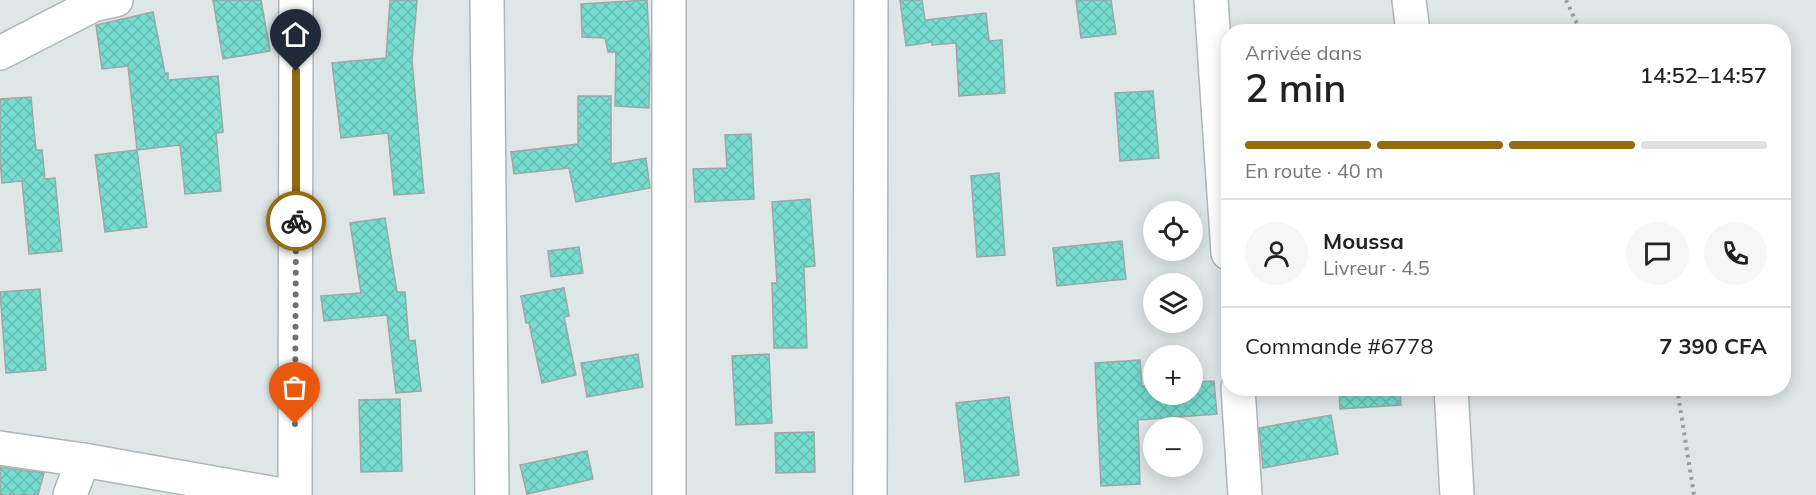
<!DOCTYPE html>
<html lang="fr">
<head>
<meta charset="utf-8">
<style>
	:root { --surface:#fff; --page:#f6f6f6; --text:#222; --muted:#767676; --line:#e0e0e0; --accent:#926b13 }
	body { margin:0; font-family:Mulish,sans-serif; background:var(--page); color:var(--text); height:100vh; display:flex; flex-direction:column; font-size:22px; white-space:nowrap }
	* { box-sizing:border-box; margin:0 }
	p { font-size:20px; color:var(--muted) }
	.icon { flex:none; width:33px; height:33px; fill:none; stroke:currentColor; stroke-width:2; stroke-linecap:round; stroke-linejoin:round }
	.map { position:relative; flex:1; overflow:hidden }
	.details { position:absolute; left:1221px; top:24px; width:570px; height:372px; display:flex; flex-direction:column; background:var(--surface); border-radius:24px; box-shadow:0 3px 15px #0003 }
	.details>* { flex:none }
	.tools { position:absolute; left:1143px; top:201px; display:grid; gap:12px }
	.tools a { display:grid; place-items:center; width:60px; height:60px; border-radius:50%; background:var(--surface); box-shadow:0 3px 15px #0003; font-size:30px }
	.pin { position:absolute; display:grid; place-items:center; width:51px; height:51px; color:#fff; margin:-62px -26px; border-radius:50% 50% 50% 0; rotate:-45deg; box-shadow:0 0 6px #0007 }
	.pin .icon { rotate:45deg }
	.courier { position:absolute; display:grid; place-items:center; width:60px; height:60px; margin:-30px; border:4px solid #926b13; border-radius:50%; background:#fff; color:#222; box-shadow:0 2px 8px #0007 }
	.headline em { font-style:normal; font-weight:600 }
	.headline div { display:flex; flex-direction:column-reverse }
	.headline { display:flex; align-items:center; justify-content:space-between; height:102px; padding:0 24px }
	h1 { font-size:39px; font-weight:600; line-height:45px }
	.bar { display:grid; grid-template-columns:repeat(4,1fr); gap:9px 6px; align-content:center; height:72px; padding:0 24px }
	.bar i { height:8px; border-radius:4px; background:var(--line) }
	.bar .active { background:var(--accent) }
	.bar p { grid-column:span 4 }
	.line { display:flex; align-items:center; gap:15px; padding:0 24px; border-top:2px solid var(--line) }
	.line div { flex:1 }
	.round { display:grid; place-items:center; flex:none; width:63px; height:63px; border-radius:32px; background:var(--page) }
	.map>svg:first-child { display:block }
</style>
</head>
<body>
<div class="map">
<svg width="1816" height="495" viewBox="0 0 1816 495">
	<defs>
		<pattern id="building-cross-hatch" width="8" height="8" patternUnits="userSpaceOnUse" patternTransform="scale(1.5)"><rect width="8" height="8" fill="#75dcce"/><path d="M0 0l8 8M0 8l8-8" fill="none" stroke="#66bdb2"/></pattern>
	</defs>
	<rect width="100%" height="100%" fill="#dfe6e8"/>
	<!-- building -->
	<g fill="url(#building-cross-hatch)" stroke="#a0a7a6" stroke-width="1.5">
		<polygon points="213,0 261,0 270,51 223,59"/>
		<polygon points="390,0 417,0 412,60 424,193 394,195 388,133 341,138 332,63 386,58"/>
		<polygon points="647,0 650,55 649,108 615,106 616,52 608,52 605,38 582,37 581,4"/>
		<polygon points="900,0 922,0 925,20 986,13 989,41 1002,40 1005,93 959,96 956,43 932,45 932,42 906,46"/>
		<polygon points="1076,0 1111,0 1116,34 1081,38"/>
		<polygon points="153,12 165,73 168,73 168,80 218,76 223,132 216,133 221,191 185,194 180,145 137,150 128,66 102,69 96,25"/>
		<polygon points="1153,91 1159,158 1120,161 1115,93"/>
		<polygon points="578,96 611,96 611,164 646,158 650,188 576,202 569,168 514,174 511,152 578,144"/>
		<polygon points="31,97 36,150 42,150 45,179 55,178 62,251 29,254 22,181 2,183 0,161 0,99"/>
		<polygon points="751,134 754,199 695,202 693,169 727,168 725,135"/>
		<polygon points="137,150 147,227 105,232 95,155"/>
		<polygon points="999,173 1005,255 977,257 971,176"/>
		<polygon points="810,199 815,266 804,267 807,348 774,348 772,283 777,283 772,202"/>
		<polygon points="385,218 397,292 405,292 409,341 415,340 421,391 396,393 387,315 324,321 321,296 361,293 350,223"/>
		<polygon points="1122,241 1126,279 1057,286 1053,248"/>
		<polygon points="579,247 583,273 551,277 548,251"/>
		<polygon points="564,288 569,316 564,317 576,375 542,383 529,323 526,323 521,296"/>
		<polygon points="40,289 46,370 6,373 0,292"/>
		<polygon points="638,354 643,387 587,397 581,363"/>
		<polygon points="769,354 772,423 736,425 732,356"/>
		<polygon points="1140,360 1142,386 1154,385 1154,394 1192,394 1192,382 1214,381 1217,414 1138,420 1140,484 1101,486 1095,363"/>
		<polygon points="1339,388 1400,388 1401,405 1340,409"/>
		<polygon points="1009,397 1019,475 965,482 956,403"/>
		<polygon points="400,399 402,471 361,472 359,400"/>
		<polygon points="1331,415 1338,454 1263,468 1259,428"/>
		<polygon points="814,432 815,472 776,473 775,433"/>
		<polygon points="587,451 593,479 527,494 520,465"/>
		<polygon points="0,467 44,473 38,495 0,495"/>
	</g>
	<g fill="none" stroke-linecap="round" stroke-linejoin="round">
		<defs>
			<g id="minor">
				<polyline points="487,0 492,495"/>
				<polyline points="1211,0 1228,253"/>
				<polyline points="1409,0 1413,32"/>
				<polyline points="0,53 93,5 116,0"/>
				<polyline points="1238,388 1245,495"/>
				<polyline points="1451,388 1457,495"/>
				<polyline points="0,448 83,460 282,495"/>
				<polyline points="70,495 83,460"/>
				<polyline points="295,495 296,0"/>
				<polyline points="669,495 669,0"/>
				<polyline points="870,495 871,0"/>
			</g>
		</defs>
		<!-- minor casing -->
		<use href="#minor" stroke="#afb6b8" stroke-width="36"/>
		<!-- path -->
		<g stroke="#999ea0" stroke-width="4" stroke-dasharray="3 4.5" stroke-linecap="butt">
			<polyline points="1566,0 1581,32"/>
			<polyline points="1677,388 1694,495"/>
		</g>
		<!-- minor -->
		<use href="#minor" stroke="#fff" stroke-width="33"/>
	</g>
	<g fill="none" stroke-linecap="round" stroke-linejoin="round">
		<!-- done -->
		<polyline stroke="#6d7273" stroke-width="6" stroke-dasharray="0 10.8" points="295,424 296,221"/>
		<!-- route -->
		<polyline stroke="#926b13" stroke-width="8" points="296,221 296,71"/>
	</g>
</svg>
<div class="tools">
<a><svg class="icon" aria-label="locate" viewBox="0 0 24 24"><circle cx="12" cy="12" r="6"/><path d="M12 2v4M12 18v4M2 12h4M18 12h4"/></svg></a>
<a><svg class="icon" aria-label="layers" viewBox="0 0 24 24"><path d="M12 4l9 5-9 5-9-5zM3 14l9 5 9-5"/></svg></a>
<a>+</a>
<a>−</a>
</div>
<div class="pin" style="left:295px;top:424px;background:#ea580c"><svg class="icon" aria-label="bag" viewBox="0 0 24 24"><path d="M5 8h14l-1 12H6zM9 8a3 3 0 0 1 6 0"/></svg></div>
<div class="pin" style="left:296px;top:71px;background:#1f2937"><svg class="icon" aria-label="home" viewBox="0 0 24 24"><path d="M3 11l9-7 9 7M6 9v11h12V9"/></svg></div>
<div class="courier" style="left:296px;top:221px"><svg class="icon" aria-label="bike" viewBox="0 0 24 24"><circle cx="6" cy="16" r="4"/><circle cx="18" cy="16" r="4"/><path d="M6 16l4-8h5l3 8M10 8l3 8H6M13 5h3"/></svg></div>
<section class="details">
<div class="headline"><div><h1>2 min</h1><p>Arrivée dans</p></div><em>14:52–14:57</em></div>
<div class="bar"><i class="active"></i><i class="active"></i><i class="active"></i><i></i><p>En route · 40 m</p></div>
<div class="line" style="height:108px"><a class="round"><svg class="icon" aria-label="person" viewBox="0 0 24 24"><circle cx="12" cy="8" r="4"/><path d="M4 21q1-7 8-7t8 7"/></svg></a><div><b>Moussa</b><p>Livreur · 4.5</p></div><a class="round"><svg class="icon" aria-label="chat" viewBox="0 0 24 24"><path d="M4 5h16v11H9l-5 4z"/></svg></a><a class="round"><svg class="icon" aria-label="phone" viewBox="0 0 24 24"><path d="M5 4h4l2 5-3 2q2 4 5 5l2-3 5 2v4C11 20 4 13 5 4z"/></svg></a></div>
<div class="line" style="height:78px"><div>Commande #6778</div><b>7 390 CFA</b></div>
</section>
</div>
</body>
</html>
